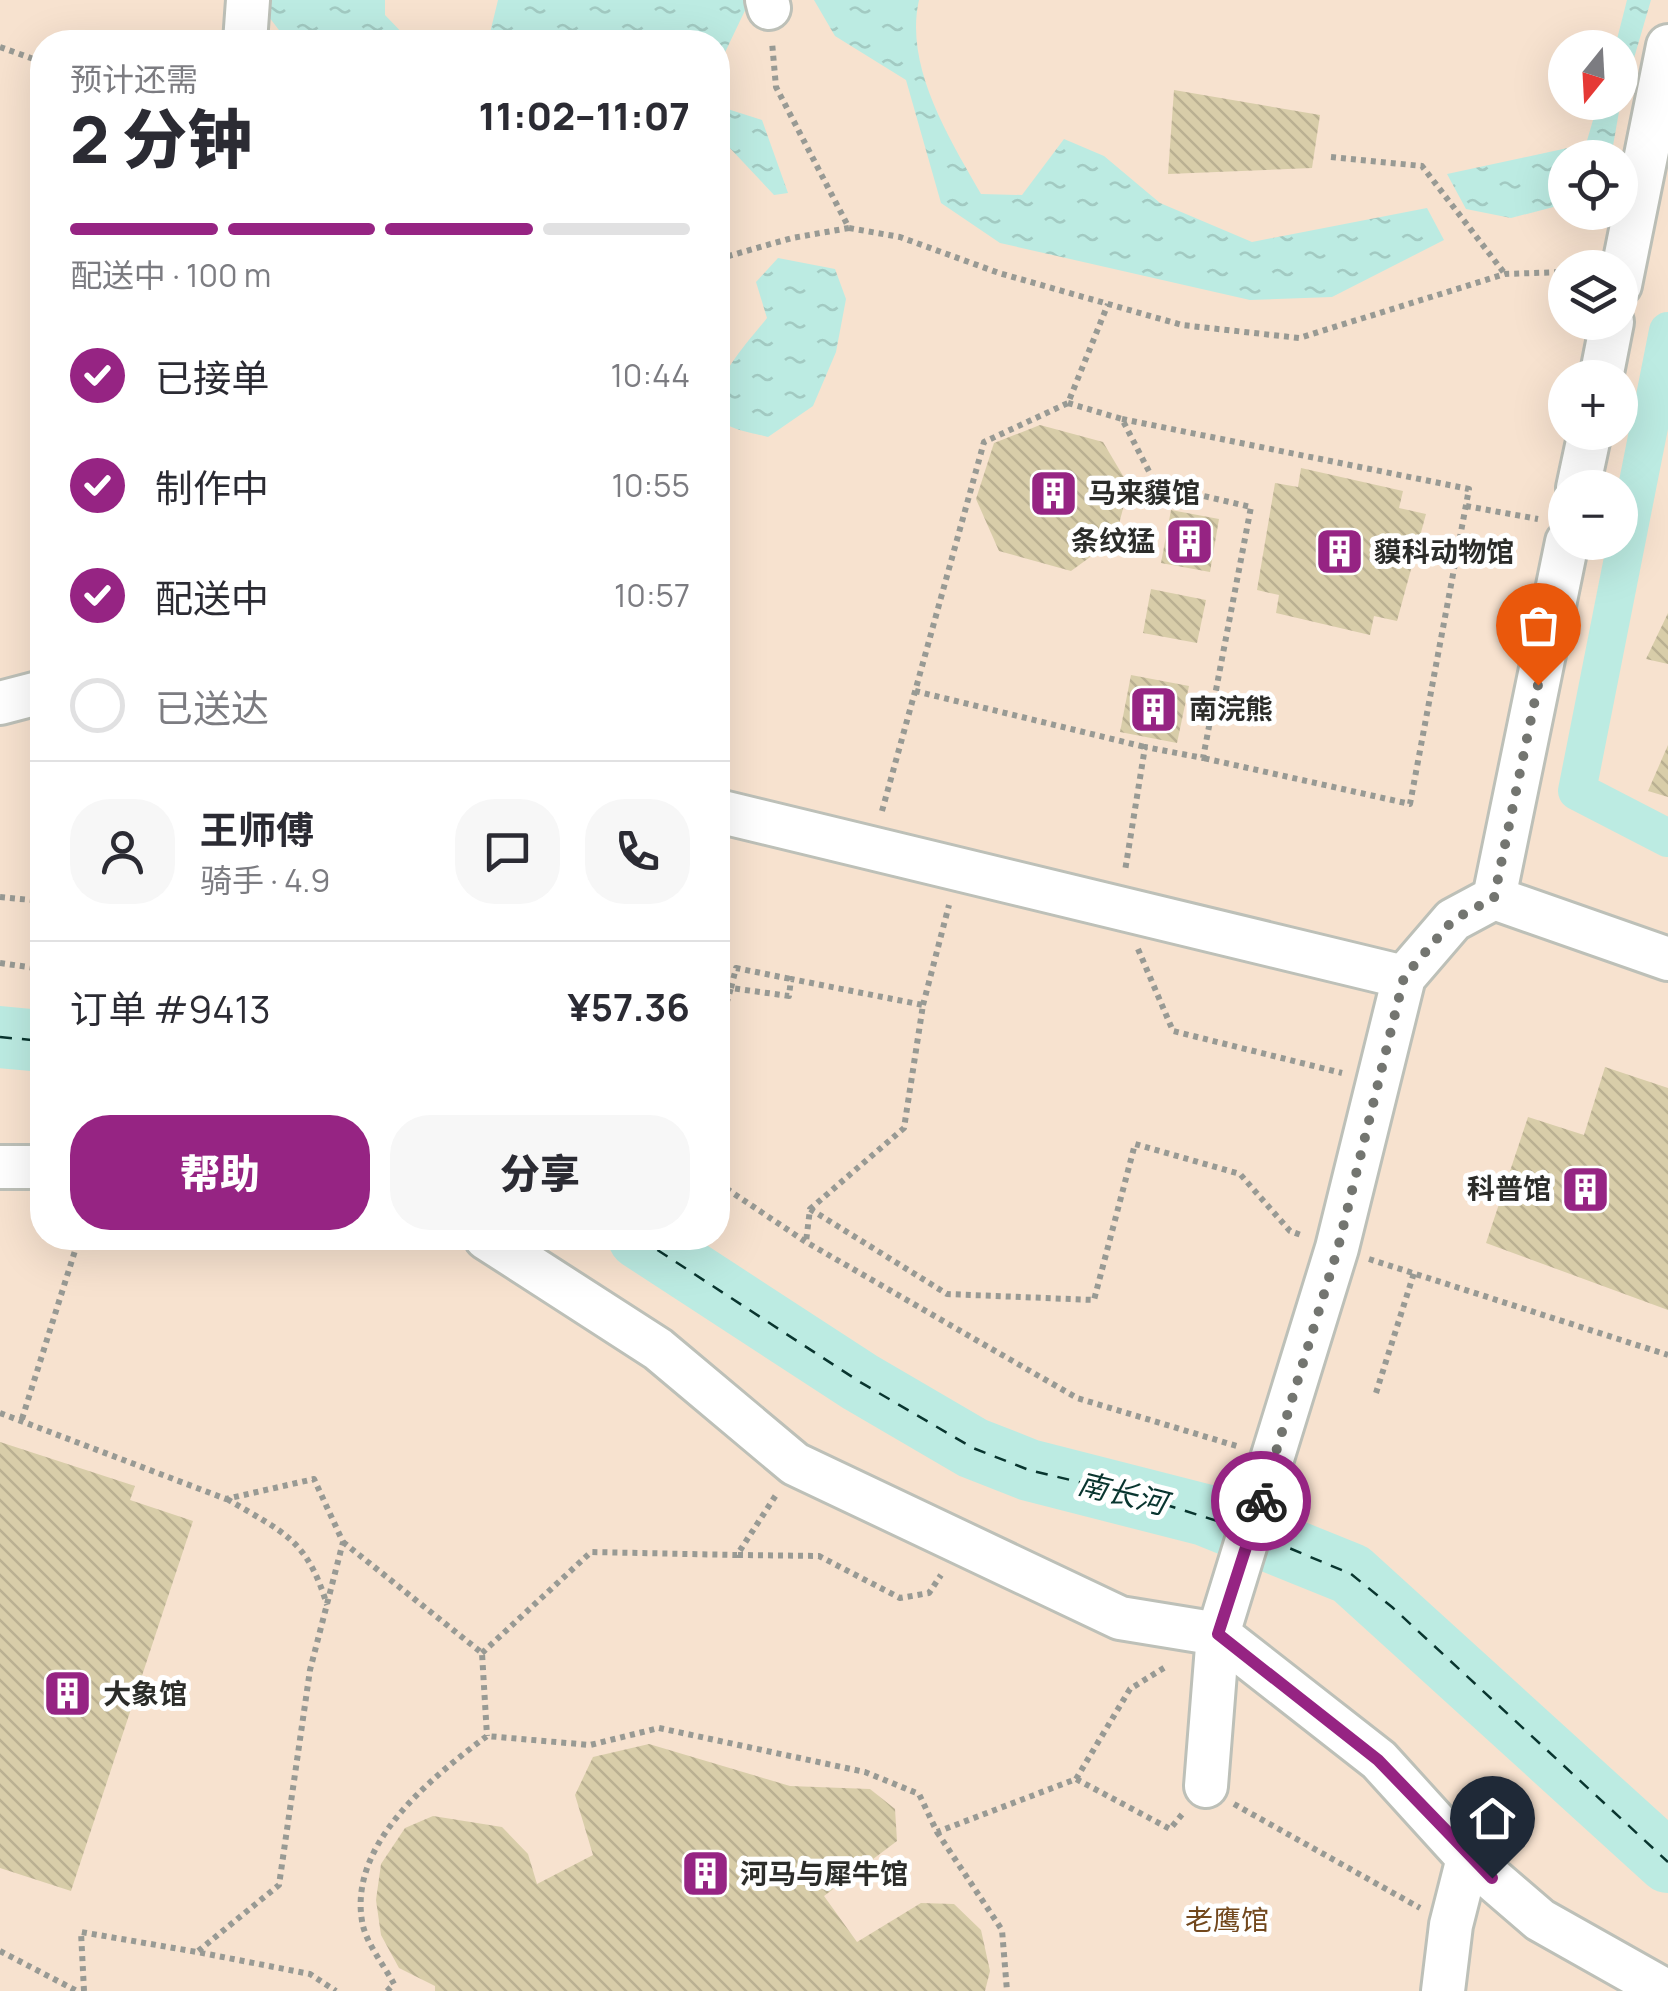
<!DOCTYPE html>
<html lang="zh">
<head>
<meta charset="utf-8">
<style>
	:root { --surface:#fff; --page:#f7f7f7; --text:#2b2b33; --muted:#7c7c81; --line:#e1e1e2; --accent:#962483 }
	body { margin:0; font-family:Manrope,"Noto Sans SC",sans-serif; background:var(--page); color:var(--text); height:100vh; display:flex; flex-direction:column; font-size:38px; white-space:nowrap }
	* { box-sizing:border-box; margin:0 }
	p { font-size:32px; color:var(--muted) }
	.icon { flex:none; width:55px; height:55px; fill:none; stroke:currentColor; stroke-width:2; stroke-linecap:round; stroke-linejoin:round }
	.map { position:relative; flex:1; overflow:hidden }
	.side { position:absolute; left:30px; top:30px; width:700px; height:1220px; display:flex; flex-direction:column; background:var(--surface); border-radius:40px; box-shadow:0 10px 40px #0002 }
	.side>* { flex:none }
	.needle { width:65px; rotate:198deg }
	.fabs { position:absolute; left:1548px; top:30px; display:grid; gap:20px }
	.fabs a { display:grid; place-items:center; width:90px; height:90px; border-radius:50%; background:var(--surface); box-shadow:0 10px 40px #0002; font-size:50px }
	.pin { position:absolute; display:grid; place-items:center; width:85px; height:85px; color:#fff; margin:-102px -42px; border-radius:50% 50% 50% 0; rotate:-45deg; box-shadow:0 0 10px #0007 }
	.pin .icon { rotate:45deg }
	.courier { position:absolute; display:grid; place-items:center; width:100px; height:100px; margin:-50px; border:8px solid #962483; border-radius:50%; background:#fff; color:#222; box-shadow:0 2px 12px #0007 }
	.headline em { font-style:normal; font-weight:800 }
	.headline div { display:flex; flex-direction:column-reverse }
	.headline { display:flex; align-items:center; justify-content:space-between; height:170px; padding:0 40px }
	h1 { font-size:65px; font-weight:800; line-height:75px }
	.bar { display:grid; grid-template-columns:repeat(4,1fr); gap:15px 10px; align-content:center; height:120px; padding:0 40px }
	.bar i { height:12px; border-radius:8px; background:var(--line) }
	.bar .on { background:var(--accent) }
	.bar p { grid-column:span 4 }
	.line { display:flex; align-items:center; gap:25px; padding:0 40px; border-top:2px solid var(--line) }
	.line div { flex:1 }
	.round { display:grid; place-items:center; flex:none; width:105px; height:105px; border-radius:40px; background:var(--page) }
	ol { padding:0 40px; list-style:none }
	li { display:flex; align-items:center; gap:30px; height:110px }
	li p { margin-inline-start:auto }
	li .icon { padding:10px; border-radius:50%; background:var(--accent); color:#fff; stroke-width:4 }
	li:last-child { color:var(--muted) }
	li i { width:55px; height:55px; border:5px solid var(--line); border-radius:50% }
	.primary-button { display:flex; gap:20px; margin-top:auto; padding:20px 40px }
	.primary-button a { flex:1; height:115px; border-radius:40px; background:var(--accent); color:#fff; font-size:40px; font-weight:800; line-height:115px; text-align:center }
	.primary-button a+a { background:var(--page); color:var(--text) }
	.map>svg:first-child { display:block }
</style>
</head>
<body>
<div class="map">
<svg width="1668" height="1991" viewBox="0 0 1668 1991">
	<defs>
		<pattern id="water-ripples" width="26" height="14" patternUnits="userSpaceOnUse" patternTransform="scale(2.5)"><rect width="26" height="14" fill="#bcebe2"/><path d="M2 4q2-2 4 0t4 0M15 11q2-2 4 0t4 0" fill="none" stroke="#a2cac2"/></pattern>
		<pattern id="building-back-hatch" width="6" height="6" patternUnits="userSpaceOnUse" patternTransform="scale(2.5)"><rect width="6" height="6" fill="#d8cda9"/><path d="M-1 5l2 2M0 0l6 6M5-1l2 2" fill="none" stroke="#bab092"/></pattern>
	</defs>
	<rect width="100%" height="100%" fill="#f7faf1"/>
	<!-- park -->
	<path fill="#f7e2cf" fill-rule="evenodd" d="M0,0h1668v1991h-1668zM42,42h676v1196h-676zM1565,48h55v54h-55zM1565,158h55v54h-55zM1565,268h55v54h-55zM1565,378h55v54h-55zM1565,488h55v54h-55z"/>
	<!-- water -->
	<g fill="url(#water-ripples)">
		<polygon points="262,0 385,0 385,15 411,42 288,42 266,13"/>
		<polygon points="498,0 750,0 718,67 718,42 472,42 490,33"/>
		<path d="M814,0h105c-15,66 30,138 62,194l41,1 42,-56 40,17 56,47 92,39 175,-34 17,32 -112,57 -82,3 -250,-57 -59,-40 -35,-123 -71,-44z"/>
		<polygon points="1627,0 1651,0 1620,106 1611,157 1565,158 1565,204 1511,218 1466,209 1447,174 1586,144 1598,103 1620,102 1620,48 1615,47"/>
		<polygon points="718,106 762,120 788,193 774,195 727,145 718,142"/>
		<path d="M778,258l57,11 11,30 -10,53 -23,54 -45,31c-13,-4 -36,-6 -45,-16 -27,-26 28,-82 44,-103l-11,-36z"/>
	</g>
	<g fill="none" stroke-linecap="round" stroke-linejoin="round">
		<!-- canal -->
		<polyline stroke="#bcebe2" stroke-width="38" points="1668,331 1577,791 1668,838"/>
		<!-- river -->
		<g stroke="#bcebe2" stroke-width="62">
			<polyline points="0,1037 42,1041"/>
			<polyline points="639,1238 860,1382 973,1448 1029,1470 1205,1515 1351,1574 1668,1862"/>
		</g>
		<!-- ferry -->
		<g stroke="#09352f" stroke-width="2.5" stroke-dasharray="12 10" stroke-linecap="butt">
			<polyline points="0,1037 42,1041"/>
			<polyline points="639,1238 860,1382 973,1448 1029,1470 1141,1497 1230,1525"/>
			<polyline points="1270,1540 1351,1574 1392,1607 1668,1862"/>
		</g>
	</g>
	<!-- building -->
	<g fill="url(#building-back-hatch)">
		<polygon points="1174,90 1320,115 1312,168 1168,174"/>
		<polygon points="1040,425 1103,442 1129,486 1115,539 1071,571 999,551 976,499 994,443"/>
		<polygon points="1301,468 1403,491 1399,508 1426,514 1397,621 1374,616 1370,635 1276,613 1279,595 1257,590 1275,483 1298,487"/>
		<polygon points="1171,510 1219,519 1210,572 1161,563"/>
		<polygon points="1151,589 1206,600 1197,643 1143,633"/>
		<polygon points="1668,613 1668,664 1646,659"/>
		<polygon points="1131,675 1189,686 1177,743 1120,732"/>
		<polygon points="1668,745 1668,797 1648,791"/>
		<polygon points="1605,1067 1668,1088 1668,1310 1486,1243 1528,1117 1584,1135"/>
		<polygon points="0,1442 135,1486 130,1500 193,1521 71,1891 0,1868"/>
		<polygon points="649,1744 790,1786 870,1789 895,1809 897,1841 824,1896 857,1942 921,1903 954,1904 981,1930 990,1971 985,1991 435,1991 435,1986 399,1968 381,1935 376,1900 381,1864 405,1828 433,1816 502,1827 528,1854 537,1884 593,1855 575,1795 593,1757"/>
	</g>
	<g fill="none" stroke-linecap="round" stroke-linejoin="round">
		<defs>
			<g id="minor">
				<polyline points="767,0 769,8"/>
				<polyline points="245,42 248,0"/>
				<polyline points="1620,285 1668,46"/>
				<polyline points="1601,378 1612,322"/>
				<polyline points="1578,488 1590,432"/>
				<polyline points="0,703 42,692"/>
				<polyline points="718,811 1404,977"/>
				<polyline points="1494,898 1668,959"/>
				<polyline points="0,1167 42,1167"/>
				<polyline points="486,1238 658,1349 795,1464 1120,1618 1218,1634 1379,1760 1468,1858 1451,1925 1443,1991"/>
				<polyline points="1206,1786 1218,1634 1337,1248 1404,977 1453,920 1494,898 1567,542"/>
				<polyline points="1468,1858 1540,1920 1666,1991"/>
			</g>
		</defs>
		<!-- minor casing -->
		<use href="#minor" stroke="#bdc0b8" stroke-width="48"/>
		<!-- path -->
		<g stroke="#989a94" stroke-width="6" stroke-dasharray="5 5" stroke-linecap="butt">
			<polyline points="0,47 42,62"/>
			<polyline points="1331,157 1422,166 1505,274"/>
			<polyline points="849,228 900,237 999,273 1182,325 1299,338 1505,274 1565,272"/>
			<polyline points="718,259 792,238 849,228 776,87 772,42"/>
			<polyline points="1068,403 1122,419 1156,485 1251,507 1203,758 1145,747 1125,871"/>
			<polyline points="1122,419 1469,489 1410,804 1203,758"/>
			<polyline points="1466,506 1538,519"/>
			<polyline points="915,691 1145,747"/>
			<polyline points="882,811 984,442 1068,403 1108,304"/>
			<polyline points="0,897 42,901"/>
			<polyline points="1138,949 1173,1031 1342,1073"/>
			<polyline points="0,963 42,969"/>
			<polyline points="731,988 736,968 791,979"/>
			<polyline points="923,1005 949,905"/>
			<polyline points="718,1032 731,988 789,996 791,979 923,1005 904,1128 810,1209 806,1242"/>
			<polyline points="718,1183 806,1242 1077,1398 1240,1447"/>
			<polyline points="810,1209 947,1294 1094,1300 1135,1144 1240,1174 1290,1231 1301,1235"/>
			<polyline points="1369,1259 1668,1355"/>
			<polyline points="1376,1393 1414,1273"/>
			<polyline points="0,1413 226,1499 314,1479 343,1542 310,1670 279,1885 197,1952 310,1974 336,1991"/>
			<polyline points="22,1419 79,1238"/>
			<path d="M227,1499c57,34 80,40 100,106"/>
			<polyline points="343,1542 482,1653 487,1736"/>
			<polyline points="738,1555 819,1556 900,1598 929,1593 941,1575"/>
			<polyline points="482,1653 591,1552 737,1555 776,1495"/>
			<polyline points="1076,1779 1130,1689 1167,1666"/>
			<polyline points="1234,1804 1420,1908"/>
			<polyline points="937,1832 1002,1930 1007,1991"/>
			<polyline points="0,1951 77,1991"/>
			<polyline points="84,1991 81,1932 197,1952"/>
			<path d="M387,1991l7,-7c-10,-19 -29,-42 -32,-63 -13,-78 69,-143 125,-185l103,9 69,-17 206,44 54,22 18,38 139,-53 94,50 14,-17"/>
		</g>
		<!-- minor -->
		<use href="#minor" stroke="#fff" stroke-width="42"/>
	</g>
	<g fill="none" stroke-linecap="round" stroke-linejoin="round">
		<!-- done -->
		<polyline stroke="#737570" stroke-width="10" stroke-dasharray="0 18" points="1261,1501 1338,1248 1404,977 1453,920 1494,898 1538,685"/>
		<!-- route -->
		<polyline stroke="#962483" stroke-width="12" points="1261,1501 1218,1634 1378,1760 1492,1878"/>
	</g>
	<!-- icons -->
	<defs>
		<symbol id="building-square" viewBox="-11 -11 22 22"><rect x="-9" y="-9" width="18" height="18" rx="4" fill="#962483" stroke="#fff"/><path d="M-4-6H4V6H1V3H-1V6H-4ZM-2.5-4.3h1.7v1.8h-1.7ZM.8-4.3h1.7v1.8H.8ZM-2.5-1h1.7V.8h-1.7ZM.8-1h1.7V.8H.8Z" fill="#fff"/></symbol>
	</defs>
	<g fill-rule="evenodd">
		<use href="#building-square" x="1026" y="466" width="55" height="55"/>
		<use href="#building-square" x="1162" y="514" width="55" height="55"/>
		<use href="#building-square" x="1312" y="524" width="55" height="55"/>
		<use href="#building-square" x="1126" y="682" width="55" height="55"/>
		<use href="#building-square" x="1558" y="1162" width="55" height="55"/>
		<use href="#building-square" x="40" y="1666" width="55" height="55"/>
		<use href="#building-square" x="678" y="1846" width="55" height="55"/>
	</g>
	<g text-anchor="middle" stroke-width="10" stroke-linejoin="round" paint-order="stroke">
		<!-- poi labels -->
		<g font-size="28" font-weight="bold" fill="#2c2d2a" stroke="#fff" text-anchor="start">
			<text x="1088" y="503">马来貘馆</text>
			<text x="1155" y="551" text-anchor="end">条纹猛</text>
			<text x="1374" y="562">貘科动物馆</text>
			<text x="1189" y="719">南浣熊</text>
			<text x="1551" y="1199" text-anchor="end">科普馆</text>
			<text x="103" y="1704">大象馆</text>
			<text x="740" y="1884">河马与犀牛馆</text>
		</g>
		<!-- park labels -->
		<g font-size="28" fill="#72481d" stroke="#fff">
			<text x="1227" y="1930">老鹰馆</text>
		</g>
		<!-- water labels -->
		<g font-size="30" font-style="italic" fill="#09352f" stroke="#fff">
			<text transform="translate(1122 1494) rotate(14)" y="10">南长河</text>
		</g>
	</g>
</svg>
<div class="fabs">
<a><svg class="needle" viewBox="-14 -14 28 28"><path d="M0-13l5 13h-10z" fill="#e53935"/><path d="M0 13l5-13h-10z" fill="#7c7c81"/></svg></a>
<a><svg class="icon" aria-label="locate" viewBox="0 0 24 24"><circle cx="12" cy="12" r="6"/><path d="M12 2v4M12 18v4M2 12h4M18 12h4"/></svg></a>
<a><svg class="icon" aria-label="layers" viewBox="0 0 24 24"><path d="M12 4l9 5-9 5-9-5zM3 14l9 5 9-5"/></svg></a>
<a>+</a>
<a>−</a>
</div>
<div class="pin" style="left:1538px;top:685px;background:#ea580c"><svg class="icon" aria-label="bag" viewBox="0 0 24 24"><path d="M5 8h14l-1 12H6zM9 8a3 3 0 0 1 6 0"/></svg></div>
<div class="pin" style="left:1492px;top:1878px;background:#1f2937"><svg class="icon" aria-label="home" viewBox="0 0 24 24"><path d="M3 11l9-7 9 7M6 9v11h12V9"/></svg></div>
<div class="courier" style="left:1261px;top:1501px"><svg class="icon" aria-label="bike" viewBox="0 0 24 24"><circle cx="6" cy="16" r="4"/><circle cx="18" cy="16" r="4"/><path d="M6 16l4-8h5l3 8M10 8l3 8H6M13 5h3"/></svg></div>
<section class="side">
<div class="headline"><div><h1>2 分钟</h1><p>预计还需</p></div><em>11:02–11:07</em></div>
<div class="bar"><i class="on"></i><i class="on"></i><i class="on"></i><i></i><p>配送中 · 100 m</p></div>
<ol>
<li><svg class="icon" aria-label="check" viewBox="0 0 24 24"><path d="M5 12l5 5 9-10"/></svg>已接单<p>10:44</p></li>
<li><svg class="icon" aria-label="check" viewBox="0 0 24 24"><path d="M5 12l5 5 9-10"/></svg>制作中<p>10:55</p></li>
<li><svg class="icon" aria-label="check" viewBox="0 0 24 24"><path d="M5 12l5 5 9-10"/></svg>配送中<p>10:57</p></li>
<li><i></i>已送达</li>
</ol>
<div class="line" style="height:180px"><a class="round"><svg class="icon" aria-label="person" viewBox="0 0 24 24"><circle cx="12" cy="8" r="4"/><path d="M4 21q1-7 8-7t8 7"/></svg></a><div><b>王师傅</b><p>骑手 · 4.9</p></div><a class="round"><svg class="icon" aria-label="chat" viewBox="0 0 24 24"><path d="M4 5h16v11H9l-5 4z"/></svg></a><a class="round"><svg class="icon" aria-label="phone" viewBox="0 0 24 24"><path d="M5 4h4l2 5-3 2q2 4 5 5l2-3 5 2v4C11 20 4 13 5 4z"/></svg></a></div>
<div class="line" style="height:130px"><div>订单 #9413</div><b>¥57.36</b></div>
<div class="primary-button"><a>帮助</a><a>分享</a></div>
</section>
</div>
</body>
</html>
